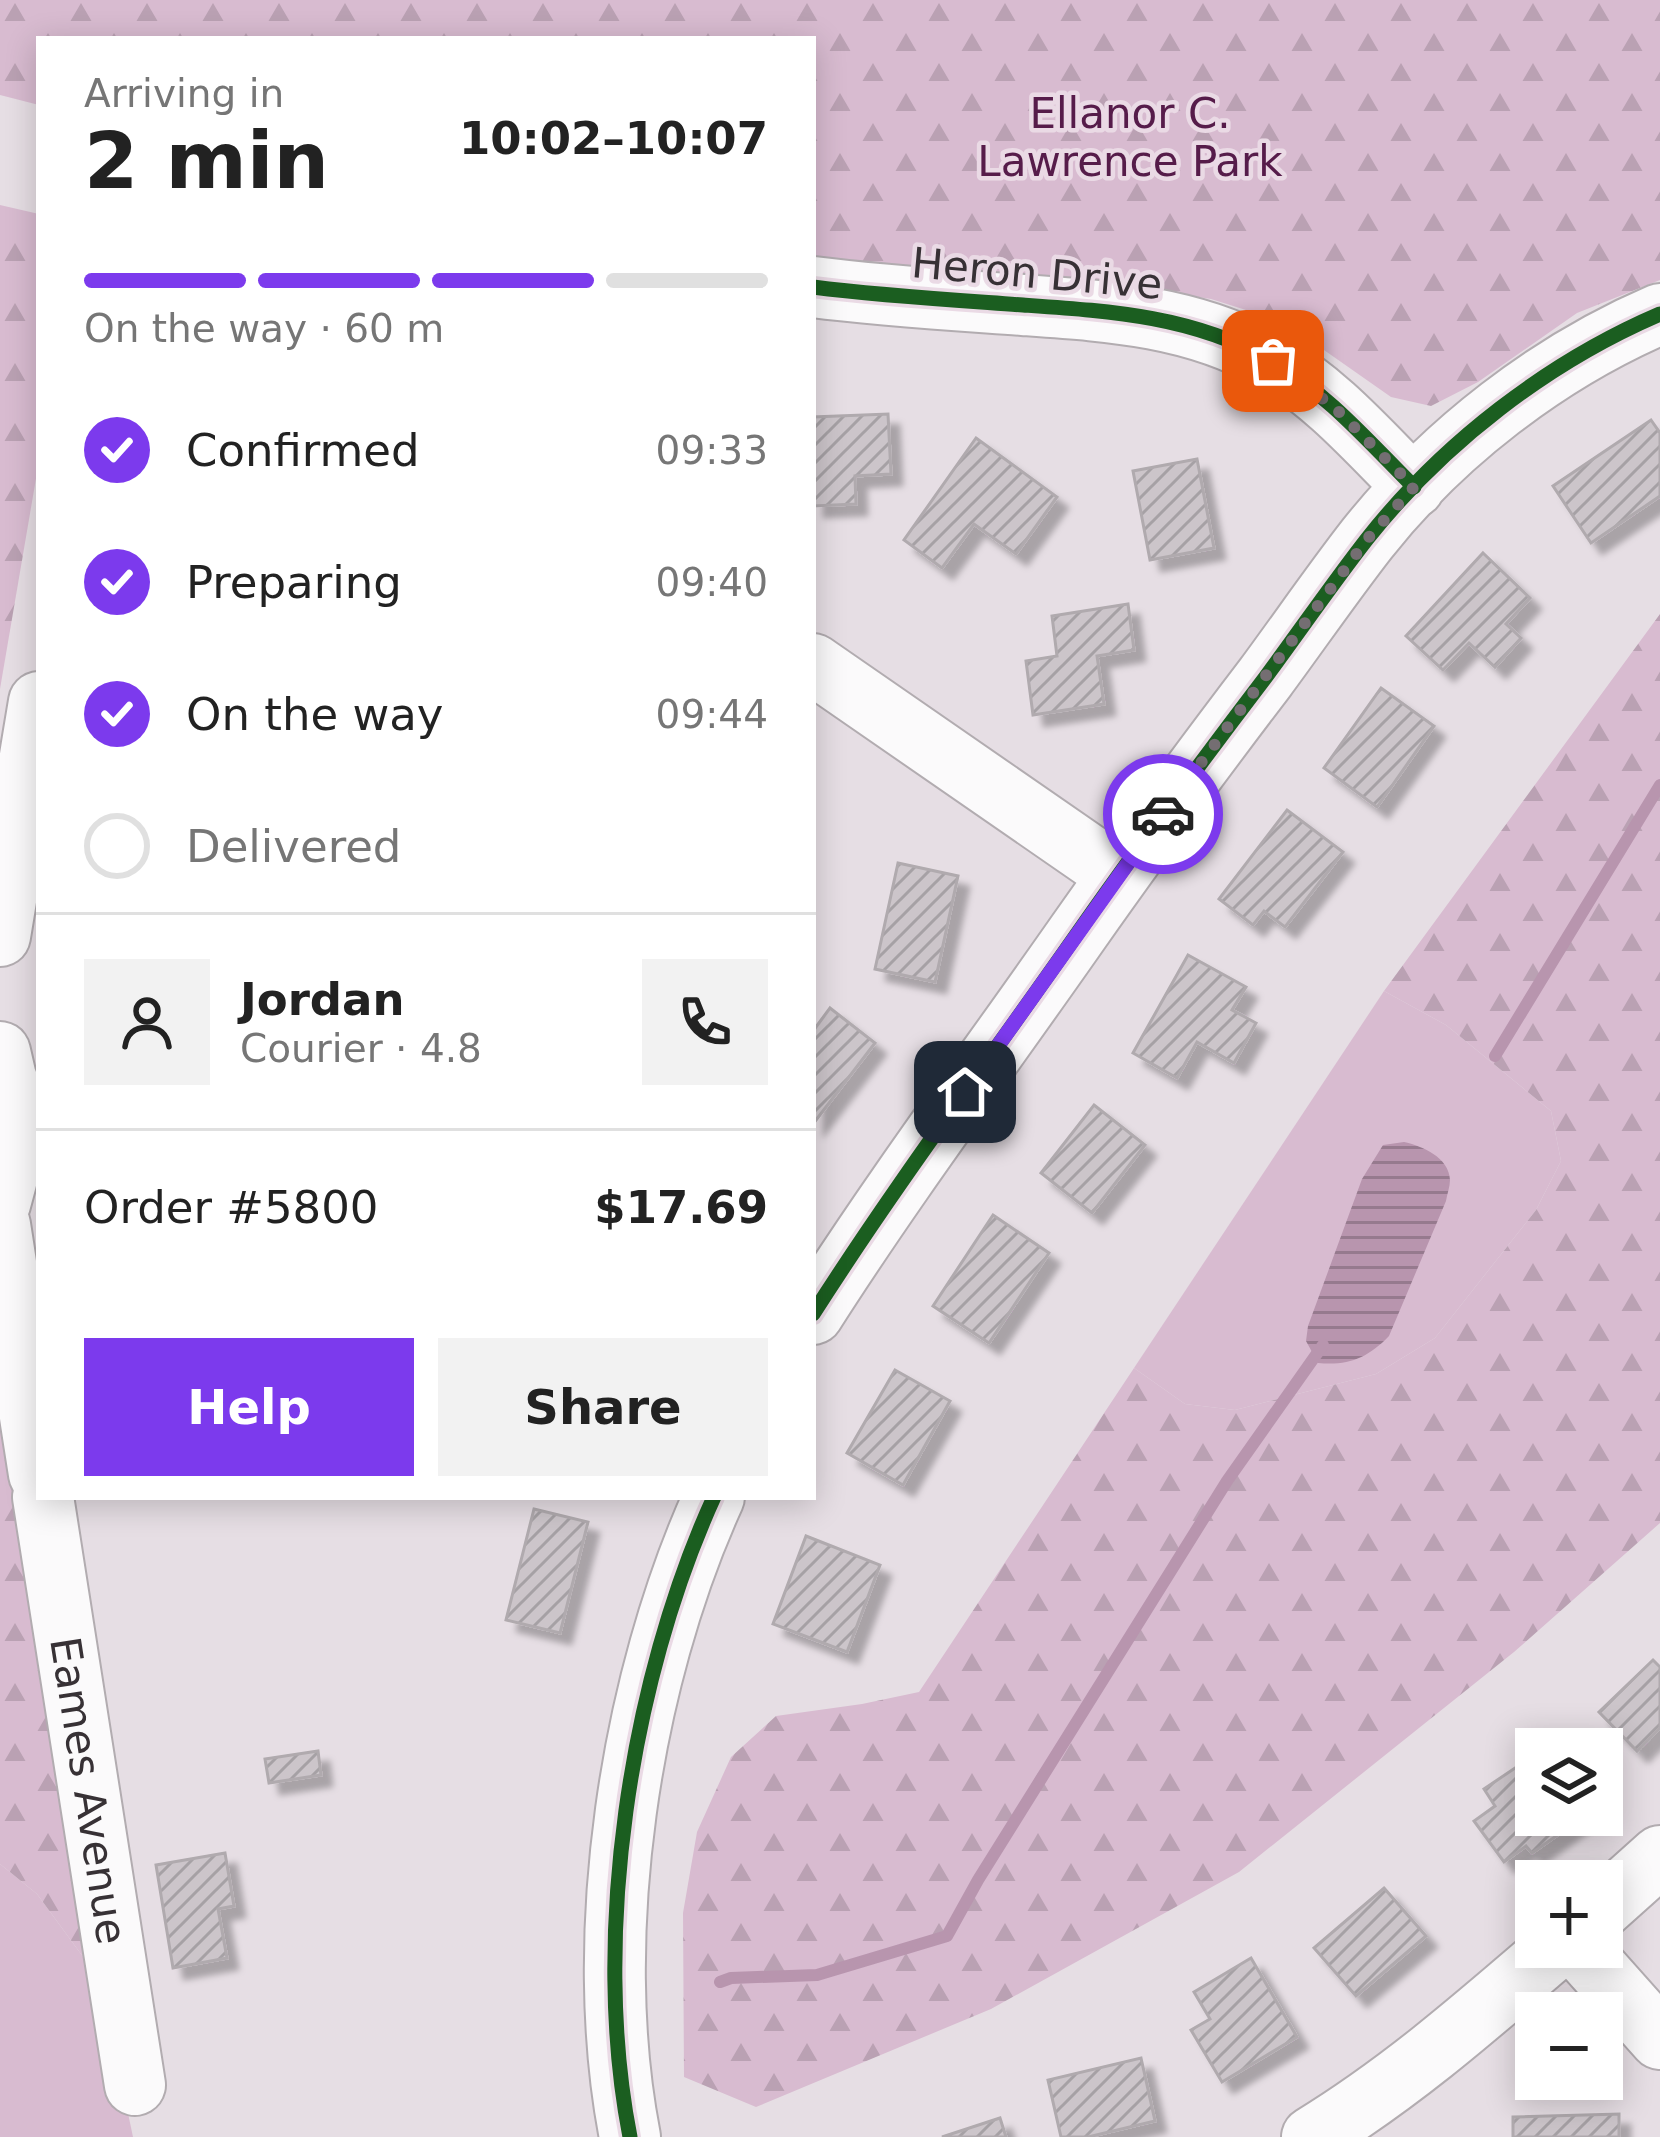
<!DOCTYPE html>
<html lang="en">
<head>
<meta charset="utf-8">
<style>
	:root { --surface:#fff; --page:#f2f2f2; --text:#222; --muted:#767676; --line:#e0e0e0; --accent:#7c3aed }
	body { margin:0; font-family:"DejaVu Sans",sans-serif; background:var(--page); color:var(--text); height:100vh; display:flex; flex-direction:column; font-size:45px; white-space:nowrap }
	* { box-sizing:border-box; margin:0 }
	p { font-size:39px; color:var(--muted) }
	.icon { flex:none; width:66px; height:66px; fill:none; stroke:currentColor; stroke-width:2; stroke-linecap:round; stroke-linejoin:round }
	.map { position:relative; flex:1; overflow:hidden }
	.panel { position:absolute; left:36px; top:36px; width:780px; height:1464px; display:flex; flex-direction:column; background:var(--surface); border-radius:0px; box-shadow:0 6px 30px #0003 }
	.panel>* { flex:none }
	.controls { position:absolute; left:1515px; top:1728px; display:grid; gap:24px }
	.controls a { display:grid; place-items:center; width:108px; height:108px; border-radius:0px; background:var(--surface); box-shadow:0 6px 30px #0003; font-size:60px }
	.pin { position:absolute; display:grid; place-items:center; width:102px; height:102px; color:#fff; margin:-51px; border-radius:24px; box-shadow:0 6px 18px #0006 }
	.courier { position:absolute; display:grid; place-items:center; width:120px; height:120px; margin:-60px; border:9px solid #7c3aed; border-radius:50%; background:#fff; color:#222; box-shadow:0 3px 15px #0007 }
	.headline em { font-style:normal; font-weight:800 }
	.headline div { display:flex; flex-direction:column-reverse }
	.headline { display:flex; align-items:center; justify-content:space-between; height:204px; padding:0 48px }
	h1 { font-size:78px; font-weight:800; line-height:90px }
	.bar { display:grid; grid-template-columns:repeat(4,1fr); gap:18px 12px; align-content:center; height:144px; padding:0 48px }
	.bar i { height:15px; border-radius:9px; background:var(--line) }
	.bar .active { background:var(--accent) }
	.bar p { grid-column:span 4 }
	.line { display:flex; align-items:center; gap:30px; padding:0 48px; border-top:3px solid var(--line) }
	.line div { flex:1 }
	.round { display:grid; place-items:center; flex:none; width:126px; height:126px; border-radius:0px; background:var(--page) }
	ol { padding:0 48px; list-style:none }
	li { display:flex; align-items:center; gap:36px; height:132px }
	li p { margin-inline-start:auto }
	li .icon { padding:12px; border-radius:50%; background:var(--accent); color:#fff; stroke-width:4 }
	li:last-child { color:var(--muted) }
	li i { width:66px; height:66px; border:6px solid var(--line); border-radius:50% }
	.primary-button { display:flex; gap:24px; margin-top:auto; padding:24px 48px }
	.primary-button a { flex:1; height:138px; border-radius:0px; background:var(--accent); color:#fff; font-size:48px; font-weight:800; line-height:138px; text-align:center }
	.primary-button a+a { background:var(--page); color:var(--text) }
	.map>svg:first-child { display:block }
</style>
</head>
<body>
<div class="map">
<svg width="1660" height="2137" viewBox="0 0 1660 2137">
	<defs>
		<pattern id="forest-firs" width="22" height="20" patternUnits="userSpaceOnUse" patternTransform="scale(3)"><rect width="22" height="20" fill="#d8bbd0"/><path d="M5 1l3.5 6h-7zM16 11l3.5 6h-7z" fill="#baa1b3"/></pattern>
		<pattern id="water-rules" width="6" height="5" patternUnits="userSpaceOnUse" patternTransform="scale(3)"><rect width="6" height="5" fill="#b895ae"/><path d="M0 2.5h6" fill="none" stroke="#967a8e"/></pattern>
		<pattern id="building-hatch" width="6" height="6" patternUnits="userSpaceOnUse" patternTransform="scale(3)"><rect width="6" height="6" fill="#ccc5ca"/><path d="M-1 1l2-2M0 6l6-6M5 7l2-2" fill="none" stroke="#a6a1a5"/></pattern>
		<filter id="shadow"><feDropShadow dx="11" dy="11" stdDeviation="3" flood-color="#0004"/></filter>
	</defs>
	<rect width="100%" height="100%" fill="#e6dee4"/>
	<!-- green -->
	<g fill="#d8bbd0">
		<polygon points="1384,991 1446,1025 1551,1111 1561,1161 1536,1210 1435,1338 1376,1374 1235,1410 1185,1404 1134,1368"/>
		<polygon points="0,1864 37,1894 100,1980 133,2137 0,2137"/>
	</g>
	<!-- forest -->
	<g fill="url(#forest-firs)">
		<polygon points="0,0 1660,0 1660,280 1577,313 1478,382 1431,406 1391,397 1284,322 1211,299 1068,277 870,268 813,260 813,39 39,39 39,105 0,95"/>
		<polygon points="0,205 39,214 39,461 0,689"/>
		<polygon points="1660,614 1660,1523 1514,1652 1239,1872 991,2009 756,2107 684,2077 683,1913 697,1832 731,1757 776,1716 862,1704 919,1692 1134,1368 1185,1404 1235,1410 1376,1374 1435,1338 1536,1210 1561,1161 1551,1111 1446,1025 1384,991"/>
		<polygon points="0,1377 100,1980 37,1894 0,1864"/>
	</g>
	<!-- water -->
	<path fill="url(#water-rules)" d="M1404,1142c18,4 45,15 46,38 0,7 -3,14 -4,21l-57,135c-21,22 -41,30 -71,27l-12,-22 2,-15 54,-147 21,-34z"/>
	<g fill="none" stroke-linecap="round" stroke-linejoin="round">
		<!-- stream -->
		<g stroke="#b895ae" stroke-width="12">
			<polyline points="1495,1056 1660,785"/>
			<polyline points="720,1982 731,1978 817,1975 947,1936 978,1880 1227,1481 1323,1345"/>
		</g>
	</g>
	<!-- building -->
	<g fill="url(#building-hatch)" stroke="#b0aaae" stroke-width="3" filter="url(#shadow)">
		<polygon points="888,414 891,474 855,476 856,504 813,506 813,417"/>
		<polygon points="1651,420 1660,433 1660,496 1591,543 1553,486"/>
		<polygon points="976,438 1057,497 1016,554 974,524 942,568 904,540"/>
		<polygon points="1197,459 1214,548 1150,560 1133,471"/>
		<polygon points="1483,553 1530,598 1506,624 1521,638 1495,667 1469,643 1443,670 1406,636"/>
		<polygon points="1128,604 1134,650 1097,656 1104,704 1033,715 1026,661 1057,656 1052,616"/>
		<polygon points="1381,688 1434,726 1377,807 1324,768"/>
		<polygon points="1287,810 1343,852 1285,927 1264,911 1253,925 1219,899"/>
		<polygon points="898,863 958,876 935,982 875,969"/>
		<polygon points="1188,955 1246,987 1232,1010 1256,1023 1234,1063 1197,1042 1177,1078 1133,1053"/>
		<polygon points="830,1008 875,1043 813,1124 813,1031"/>
		<polygon points="1094,1105 1145,1145 1092,1213 1041,1173"/>
		<polygon points="993,1215 1049,1253 989,1343 933,1306"/>
		<polygon points="895,1370 950,1401 903,1485 847,1453"/>
		<polygon points="534,1509 588,1522 560,1633 506,1620"/>
		<polygon points="806,1536 880,1565 847,1652 773,1624"/>
		<polygon points="1653,1660 1660,1667 1660,1728 1637,1751 1599,1712"/>
		<polygon points="318,1751 321,1775 269,1783 265,1759"/>
		<polygon points="1518,1766 1527,1779 1536,1773 1536,1815 1586,1815 1532,1853 1526,1846 1504,1862 1474,1821 1495,1806 1484,1789"/>
		<polygon points="225,1853 234,1906 218,1909 227,1958 173,1968 156,1865"/>
		<polygon points="1384,1888 1426,1936 1356,1996 1314,1948"/>
		<polygon points="1251,1958 1297,2037 1222,2082 1191,2030 1210,2019 1194,1992"/>
		<polygon points="1141,2058 1155,2121 1088,2137 1061,2137 1048,2080"/>
		<polygon points="1619,2114 1619,2137 1513,2137 1513,2117"/>
		<polygon points="1000,2118 1006,2137 942,2137"/>
	</g>
	<g fill="none" stroke-linecap="round" stroke-linejoin="round">
		<defs>
			<g id="minor">
				<path d="M813,287c70,9 140,13 210,18 86,6 170,11 247,55 56,32 99,82 144,127"/>
				<polyline points="813,664 1118,875"/>
				<polyline points="0,936 39,702"/>
				<polyline points="0,1052 6,1078 23,1119 0,1204"/>
				<polyline points="0,1225 39,1474"/>
				<path d="M813,1314c83,-130 176,-254 264,-380 61,-87 124,-172 188,-256 34,-46 67,-94 102,-139 76,-96 181,-177 293,-225"/>
				<path id="s1" d="M43,1497l92,588"/>
				<polyline points="1602,1908 1660,1856"/>
				<polyline points="1578,1947 1660,2039"/>
				<path d="M630,2137c-39,-199 0,-456 84,-640"/>
				<path d="M1312,2137c90,-55 166,-122 245,-190"/>
			</g>
		</defs>
		<!-- minor casing -->
		<use href="#minor" stroke="#b2acb0" stroke-width="64"/>
		<!-- minor -->
		<use href="#minor" stroke="#fbfafb" stroke-width="60"/>
		<defs>
			<g id="cycleway">
				<path d="M813,287c70,9 140,13 210,18 86,6 170,11 247,55 56,32 99,82 144,127"/>
				<path d="M813,1314c83,-130 176,-254 264,-380 61,-87 124,-172 188,-256 34,-46 67,-94 102,-139 76,-96 181,-177 293,-225"/>
				<path d="M630,2137c-39,-199 0,-456 84,-640"/>
			</g>
		</defs>
		<!-- cycleway casing -->
		<use href="#cycleway" stroke="#eadae5" stroke-width="22"/>
		<!-- cycleway -->
		<use href="#cycleway" stroke="#1b5e20" stroke-width="15"/>
	</g>
	<g fill="none" stroke-linecap="round" stroke-linejoin="round">
		<!-- done -->
		<polyline stroke="#746e72" stroke-width="12" stroke-dasharray="0 21.6" points="1163,814 1369,537 1414,487 1336,409 1273,361"/>
		<!-- route -->
		<polyline stroke="#7c3aed" stroke-width="15" points="965,1092 1163,814"/>
	</g>
	<g text-anchor="middle" stroke-width="9" stroke-linejoin="round" paint-order="stroke">
		<!-- park labels -->
		<g font-size="42" fill="#561c4a" stroke="#eadae5">
			<text x="1130" y="128">Ellanor C.<tspan x="1130" dy="48">Lawrence Park</tspan></text>
		</g>
		<!-- street labels -->
		<g font-size="42" fill="#373135" stroke="#eadae5">
			<text transform="translate(1037 273) rotate(5)" y="15">Heron Drive</text>
			<text dy="15" stroke="none"><textPath href="#s1" startOffset="297">Eames Avenue</textPath></text>
		</g>
	</g>
</svg>
<div class="controls">
<a><svg class="icon" aria-label="layers" viewBox="0 0 24 24"><path d="M12 4l9 5-9 5-9-5zM3 14l9 5 9-5"/></svg></a>
<a>+</a>
<a>−</a>
</div>
<div class="pin" style="left:1273px;top:361px;background:#ea580c"><svg class="icon" aria-label="bag" viewBox="0 0 24 24"><path d="M5 8h14l-1 12H6zM9 8a3 3 0 0 1 6 0"/></svg></div>
<div class="pin" style="left:965px;top:1092px;background:#1f2937"><svg class="icon" aria-label="home" viewBox="0 0 24 24"><path d="M3 11l9-7 9 7M6 9v11h12V9"/></svg></div>
<div class="courier" style="left:1163px;top:814px"><svg class="icon" aria-label="car" viewBox="0 0 24 24"><path d="M5 17H2v-5l4-1 3-4h7l3 4 3 1v5h-3M9 17h6M6 11h13"/><circle cx="7" cy="17" r="2"/><circle cx="17" cy="17" r="2"/></svg></div>
<section class="panel">
<div class="headline"><div><h1>2 min</h1><p>Arriving in</p></div><em>10:02–10:07</em></div>
<div class="bar"><i class="active"></i><i class="active"></i><i class="active"></i><i></i><p>On the way · 60 m</p></div>
<ol>
<li><svg class="icon" aria-label="check" viewBox="0 0 24 24"><path d="M5 12l5 5 9-10"/></svg>Confirmed<p>09:33</p></li>
<li><svg class="icon" aria-label="check" viewBox="0 0 24 24"><path d="M5 12l5 5 9-10"/></svg>Preparing<p>09:40</p></li>
<li><svg class="icon" aria-label="check" viewBox="0 0 24 24"><path d="M5 12l5 5 9-10"/></svg>On the way<p>09:44</p></li>
<li><i></i>Delivered</li>
</ol>
<div class="line" style="height:216px"><a class="round"><svg class="icon" aria-label="person" viewBox="0 0 24 24"><circle cx="12" cy="8" r="4"/><path d="M4 21q1-7 8-7t8 7"/></svg></a><div><b>Jordan</b><p>Courier · 4.8</p></div><a class="round"><svg class="icon" aria-label="phone" viewBox="0 0 24 24"><path d="M5 4h4l2 5-3 2q2 4 5 5l2-3 5 2v4C11 20 4 13 5 4z"/></svg></a></div>
<div class="line" style="height:156px"><div>Order #5800</div><b>$17.69</b></div>
<div class="primary-button"><a>Help</a><a>Share</a></div>
</section>
</div>
</body>
</html>
